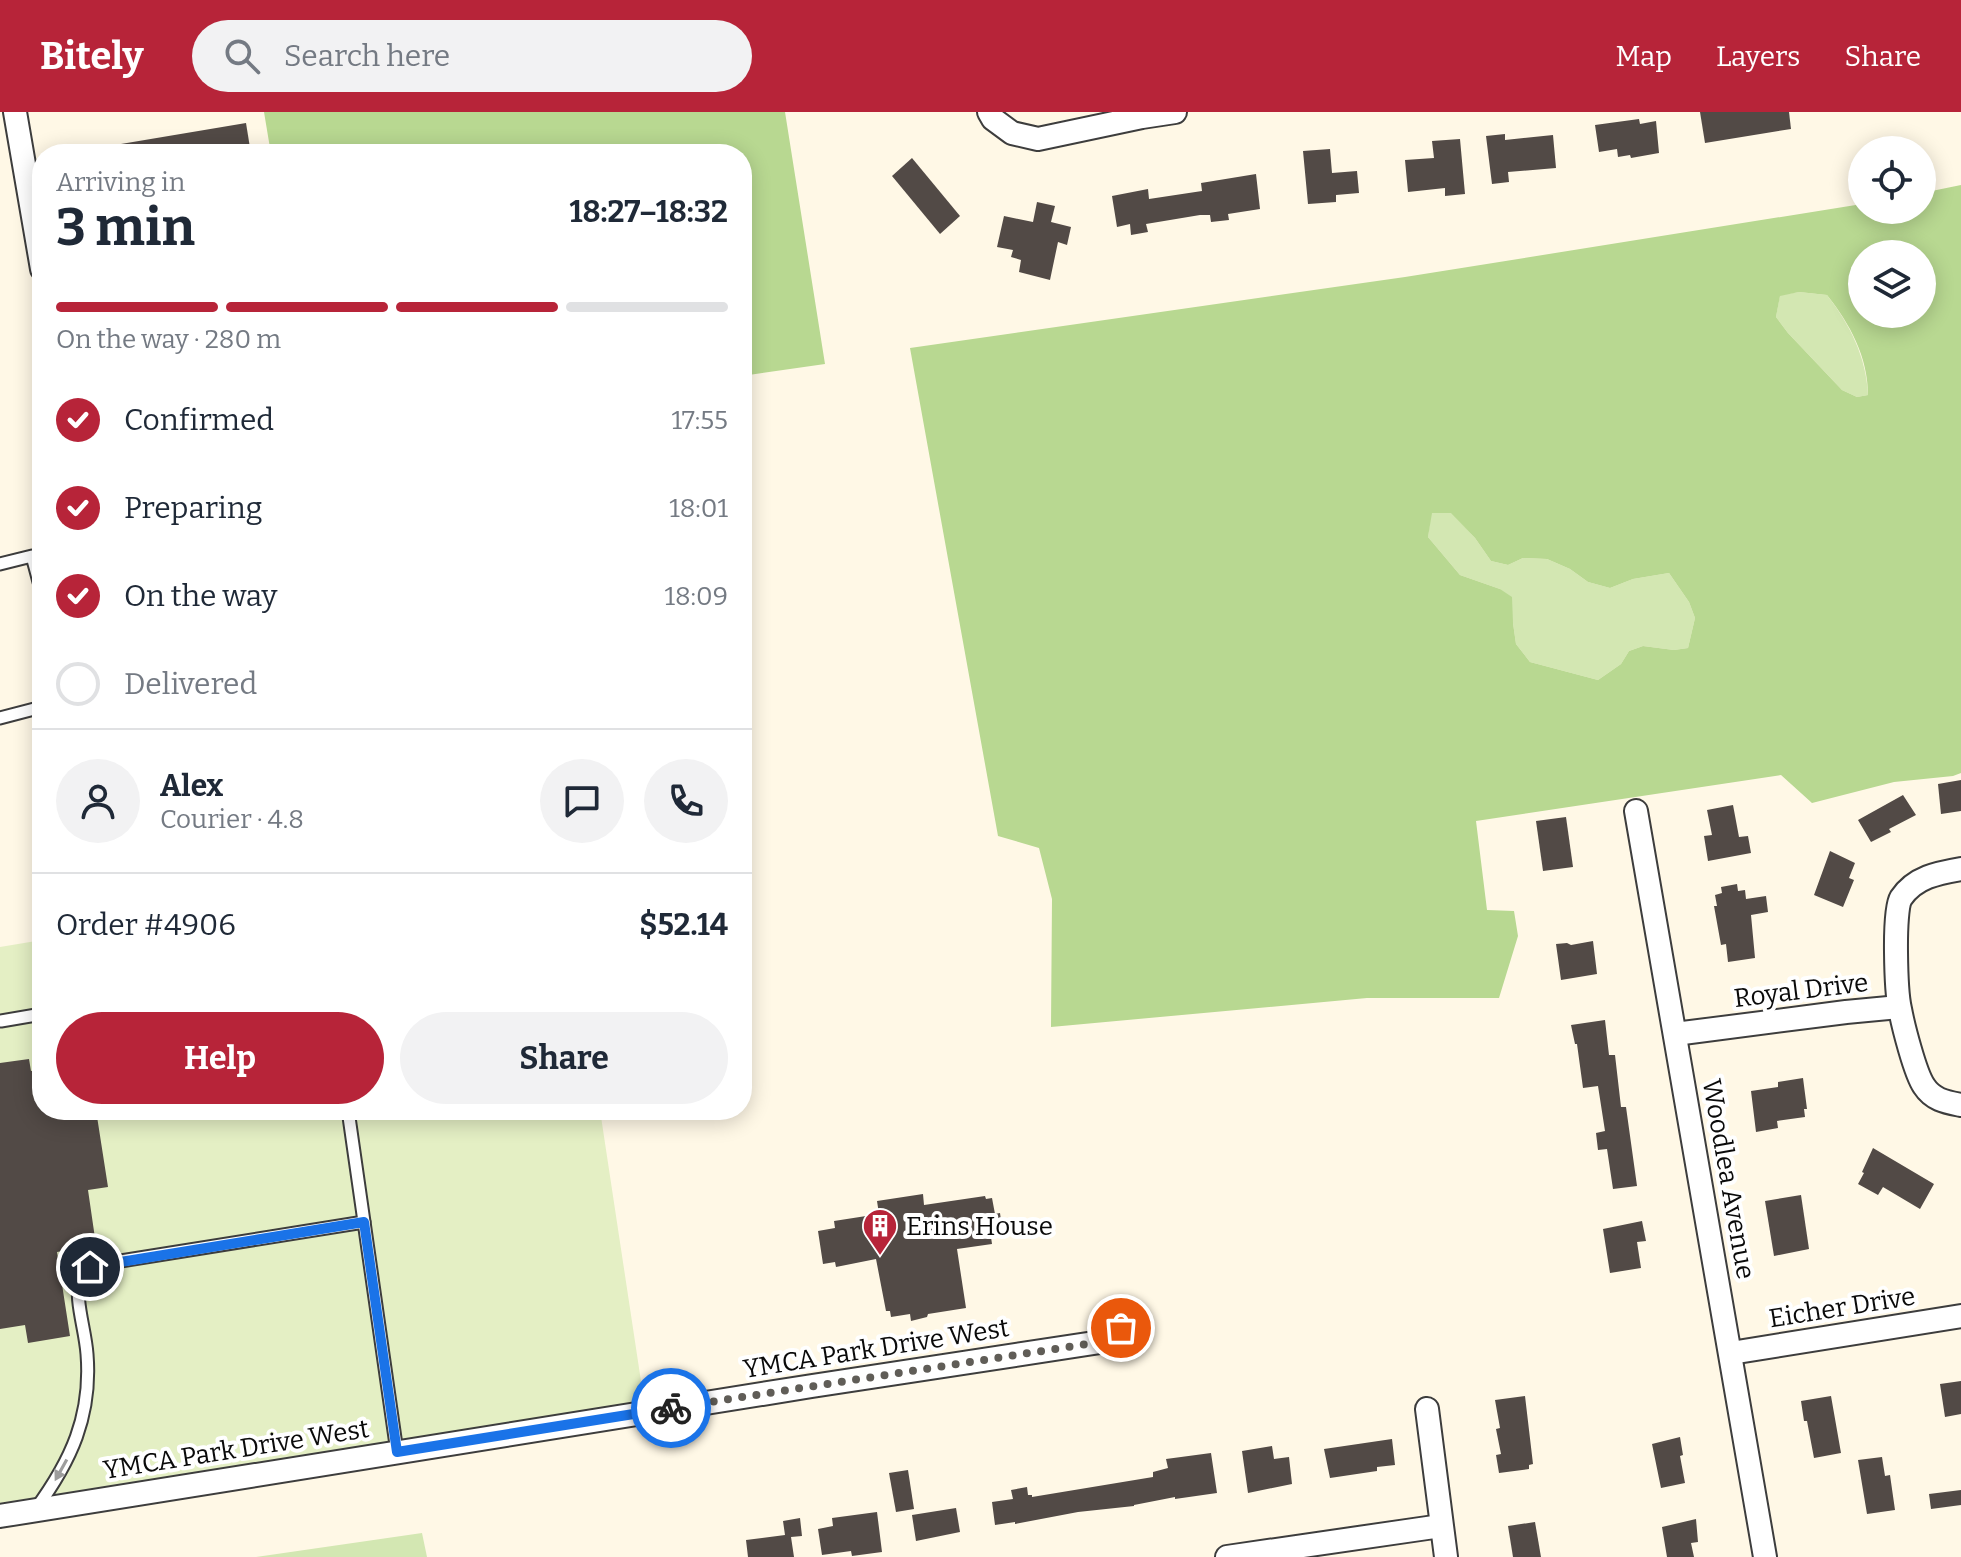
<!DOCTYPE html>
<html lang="en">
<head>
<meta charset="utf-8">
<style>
	:root { --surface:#fff; --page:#f2f2f3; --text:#1f2937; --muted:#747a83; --line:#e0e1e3; --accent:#b72439 }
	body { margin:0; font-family:Bitter,serif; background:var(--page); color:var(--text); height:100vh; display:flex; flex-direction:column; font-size:30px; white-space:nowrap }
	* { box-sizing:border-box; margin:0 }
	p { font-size:26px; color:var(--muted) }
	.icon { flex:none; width:44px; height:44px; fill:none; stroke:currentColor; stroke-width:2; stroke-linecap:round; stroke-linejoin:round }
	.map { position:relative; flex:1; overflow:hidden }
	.details { position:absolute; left:32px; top:32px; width:720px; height:976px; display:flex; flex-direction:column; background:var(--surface); border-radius:32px; box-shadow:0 4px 20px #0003 }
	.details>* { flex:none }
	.fabs { position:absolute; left:1848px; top:24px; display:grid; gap:16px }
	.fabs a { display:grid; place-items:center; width:88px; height:88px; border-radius:50%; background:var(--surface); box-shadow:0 4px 20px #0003; font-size:40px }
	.pin { position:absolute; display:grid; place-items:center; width:68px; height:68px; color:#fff; margin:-34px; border:4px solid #fff; border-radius:50%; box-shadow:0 2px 8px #0007 }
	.courier { position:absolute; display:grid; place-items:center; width:80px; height:80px; margin:-40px; border:6px solid #1a73e8; border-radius:50%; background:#fff; color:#222; box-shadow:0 2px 10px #0007 }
	.overview em { font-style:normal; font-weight:700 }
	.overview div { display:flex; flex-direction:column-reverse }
	.overview { display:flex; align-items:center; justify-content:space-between; height:136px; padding:0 24px }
	h1 { font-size:52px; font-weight:700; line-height:60px }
	.bar { display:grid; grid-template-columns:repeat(4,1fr); gap:12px 8px; align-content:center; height:96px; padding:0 24px }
	.bar i { height:10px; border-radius:6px; background:var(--line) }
	.bar .current { background:var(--accent) }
	.bar p { grid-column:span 4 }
	.line { display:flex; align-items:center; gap:20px; padding:0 24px; border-top:2px solid var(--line) }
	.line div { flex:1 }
	.round { display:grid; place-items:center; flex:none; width:84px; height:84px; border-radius:42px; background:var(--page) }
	ol { padding:0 24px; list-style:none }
	li { display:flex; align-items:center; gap:24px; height:88px }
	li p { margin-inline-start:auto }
	li .icon { padding:8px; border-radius:50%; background:var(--accent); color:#fff; stroke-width:4 }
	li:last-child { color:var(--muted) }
	li i { width:44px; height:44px; border:4px solid var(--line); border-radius:50% }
	.action { display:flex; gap:16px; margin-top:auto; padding:16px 24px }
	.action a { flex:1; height:92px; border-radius:48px; background:var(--accent); color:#fff; font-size:32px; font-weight:700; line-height:92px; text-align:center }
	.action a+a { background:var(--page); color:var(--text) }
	header { display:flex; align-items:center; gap:48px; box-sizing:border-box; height:112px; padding:0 40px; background:var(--accent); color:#fff }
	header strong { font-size:38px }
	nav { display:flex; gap:44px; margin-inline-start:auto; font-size:28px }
	.search { width:560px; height:72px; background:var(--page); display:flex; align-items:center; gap:20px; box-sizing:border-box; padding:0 28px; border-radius:44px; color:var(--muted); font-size:30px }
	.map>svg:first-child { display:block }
</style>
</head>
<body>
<header>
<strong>Bitely</strong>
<div class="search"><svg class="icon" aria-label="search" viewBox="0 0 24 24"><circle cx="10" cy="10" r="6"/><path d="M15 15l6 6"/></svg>Search here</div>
<nav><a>Map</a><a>Layers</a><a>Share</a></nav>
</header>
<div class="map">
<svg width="1961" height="1445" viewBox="0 0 1961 1445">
	<rect width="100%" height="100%" fill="#fff8e6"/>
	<!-- green -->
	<g fill="#d3e7b2">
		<path d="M1799,180l28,3c23,30 39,61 41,100l-11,2 -15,-7 -54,-57 -12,-16 4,-22z"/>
		<polygon points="1451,400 1475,426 1491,449 1508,453 1523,446 1547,447 1570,457 1588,470 1610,476 1633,467 1669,461 1689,490 1695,506 1688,536 1674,538 1643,534 1629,539 1621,552 1598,568 1530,550 1516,532 1513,511 1500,477 1460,463 1428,425 1431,401"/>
		<polygon points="422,1421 427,1445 256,1445"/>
	</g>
	<!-- forest -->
	<g fill="#b8d891" fill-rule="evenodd">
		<polygon points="264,0 785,0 825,252 742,264 742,42 271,42"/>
		<path d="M1961,73v588l-8,3 -59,6 -82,21 -31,-28 -305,46 11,89 27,1 4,25 -19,62h-132l-316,29 1,-128 -13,-51 -41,-12 -88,-488 495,-71 457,-73v6h60v-17zM1862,142h60v60h-60zM1799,180l28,3c23,29 41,62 41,100l-11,2 -15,-7 -54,-57 -12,-16 4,-21zM1432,401h19l24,25 16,23 17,4 15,-7 24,1 23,10 18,13 22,6 23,-9 36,-6 20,29 6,16 -7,30 -14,2 -31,-4 -14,5 -8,13 -23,16 -68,-18 -14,-18 -3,-21 -1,-26 -12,-8 -40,-14 -32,-38z"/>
	</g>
	<!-- pitch -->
	<polygon fill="#e4efc4" points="42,828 42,998 600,998 644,1289 0,1391 0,835"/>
	<!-- building -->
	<g fill="#524a46">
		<polygon points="1700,0 1789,0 1791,17 1705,31"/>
		<polygon points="1639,7 1640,12 1656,9 1659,41 1631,46 1630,43 1618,45 1617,37 1599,40 1595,13"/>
		<polygon points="246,11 251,42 110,42 109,34"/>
		<polygon points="1505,22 1505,28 1553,23 1556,56 1508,60 1509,70 1492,72 1486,24"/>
		<polygon points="1460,27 1465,82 1445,84 1445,76 1408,80 1405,48 1434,46 1432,29"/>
		<polygon points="1330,37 1332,61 1357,59 1359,81 1336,83 1336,90 1308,92 1303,39"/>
		<polygon points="912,46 960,104 940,122 892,64"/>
		<polygon points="1256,62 1260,97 1228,102 1229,108 1211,110 1210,103 1200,103 1146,112 1148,120 1131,123 1130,112 1117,115 1112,84 1148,77 1149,87 1202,79 1201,71"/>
		<polygon points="1037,90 1055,94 1051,110 1071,115 1067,133 1058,130 1050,168 1019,160 1021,148 1011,145 1013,138 997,135 1004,104 1033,110"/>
		<polygon points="1961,668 1961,699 1941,702 1938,672"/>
		<polygon points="1903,683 1916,703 1889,717 1891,720 1871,730 1858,708"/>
		<polygon points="1733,693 1739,725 1748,724 1751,741 1708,749 1704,724 1712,723 1707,698"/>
		<polygon points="1566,705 1573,755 1543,759 1536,709"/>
		<polygon points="1830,739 1855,751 1849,766 1854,768 1843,795 1814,783"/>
		<polygon points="1737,772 1738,779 1745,778 1746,787 1766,784 1768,800 1751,803 1755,846 1728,850 1726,832 1721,833 1714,794 1717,794 1715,783 1722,781 1721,775"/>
		<polygon points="1593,829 1597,862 1561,868 1556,832 1567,831 1571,833"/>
		<polygon points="1605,908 1609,943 1615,943 1621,995 1626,995 1637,1074 1613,1077 1607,1037 1598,1038 1596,1021 1605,1019 1598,974 1583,976 1577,932 1575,932 1571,913"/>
		<polygon points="29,947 31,959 42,957 42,998 96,998 108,1075 88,1078 96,1133 57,1140 70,1224 28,1231 25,1213 0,1217 0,951"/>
		<polygon points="1803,966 1807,997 1804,997 1805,1005 1777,1009 1778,1016 1756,1020 1751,979 1778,975 1778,970"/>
		<polygon points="1873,1036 1934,1072 1920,1097 1883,1075 1878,1083 1858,1072 1864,1061 1862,1060"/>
		<polygon points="923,1082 924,1093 985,1084 986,1087 992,1086 995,1102 1000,1101 1003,1123 991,1125 992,1132 957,1137 966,1196 928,1202 927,1205 911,1209 910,1202 891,1205 890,1199 886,1199 876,1147 836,1155 835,1150 823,1152 818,1119 835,1116 834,1109 879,1102 877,1089"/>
		<polygon points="1801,1083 1809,1137 1774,1144 1765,1089"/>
		<polygon points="1642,1109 1646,1129 1637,1130 1641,1156 1610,1161 1603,1117"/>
		<polygon points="1961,1269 1961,1302 1945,1305 1940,1272"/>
		<polygon points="1525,1284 1533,1352 1529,1353 1529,1357 1499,1361 1496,1343 1501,1342 1496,1317 1500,1316 1495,1288"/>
		<polygon points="1831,1284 1841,1341 1814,1346 1807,1309 1804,1309 1801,1289"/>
		<polygon points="1680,1325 1683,1343 1680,1344 1685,1371 1661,1376 1652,1332"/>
		<polygon points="1392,1327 1395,1353 1377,1355 1377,1359 1330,1366 1324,1337"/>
		<polygon points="1272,1334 1274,1347 1289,1345 1292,1372 1248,1381 1242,1339"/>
		<polygon points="1211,1341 1217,1381 1175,1387 1175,1385 1134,1393 1134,1394 1078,1400 1015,1412 1015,1410 995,1413 992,1390 1013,1387 1011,1378 1027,1375 1028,1383 1032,1383 1032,1385 1153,1365 1153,1360 1168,1356 1166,1347"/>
		<polygon points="1882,1345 1885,1364 1890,1363 1895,1398 1867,1402 1858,1348"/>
		<polygon points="908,1358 914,1397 896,1400 889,1361"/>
		<polygon points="1961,1378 1961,1393 1931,1397 1929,1382"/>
		<polygon points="956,1396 960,1420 916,1429 912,1403"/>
		<polygon points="877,1400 882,1440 852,1444 851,1439 822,1443 818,1417 833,1414 832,1406"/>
		<polygon points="800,1406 802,1424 791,1425 794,1445 748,1445 746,1428 785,1423 783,1409"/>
		<polygon points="1696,1407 1698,1430 1691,1431 1694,1445 1667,1445 1662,1415"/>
		<polygon points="1535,1410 1541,1445 1513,1445 1508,1414"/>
	</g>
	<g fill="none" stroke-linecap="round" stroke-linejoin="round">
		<defs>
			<g id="lane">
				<polyline points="0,452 32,444 42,481"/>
				<polyline points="0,606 42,595"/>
				<polyline points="1,909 42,902"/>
				<polyline points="348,998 397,1340"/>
				<path d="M35,1398c36,-49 57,-94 52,-156 -2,-27 -13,-53 -7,-80l10,-7 18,-4 256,-41"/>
			</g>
			<g id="street">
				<polyline points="15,0 42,157"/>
				<polyline points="989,0 993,7 1012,21 1038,27 1142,5 1175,0"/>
				<polyline points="1636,699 1765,1445"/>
				<path d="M1961,757c-23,4 -46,8 -60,29 -8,13 -5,94 -1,111 3,16 15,64 24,77 9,14 22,16 37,19"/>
				<polyline points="1675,922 1846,900 1899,895"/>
				<polyline points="1731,1241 1961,1204"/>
				<polyline points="1427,1297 1446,1445"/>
				<polyline points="0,1404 812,1274 1107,1229 1136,1204"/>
				<polyline points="1227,1445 1441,1414"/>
			</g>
		</defs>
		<!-- lane casing -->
		<use href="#lane" stroke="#3d3d3d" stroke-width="15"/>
		<!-- street casing -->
		<use href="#street" stroke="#3d3d3d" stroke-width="26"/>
		<!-- lane -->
		<use href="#lane" stroke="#fff" stroke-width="11"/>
		<!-- street -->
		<use href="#street" stroke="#fff" stroke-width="22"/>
	</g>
	<!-- one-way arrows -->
	<defs><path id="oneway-solid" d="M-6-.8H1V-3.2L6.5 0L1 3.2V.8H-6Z" transform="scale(2)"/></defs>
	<use fill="#9d9d9d" href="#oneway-solid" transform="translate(61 1358) rotate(119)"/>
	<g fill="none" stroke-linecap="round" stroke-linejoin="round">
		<!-- done -->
		<polyline stroke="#605d57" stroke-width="8" stroke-dasharray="0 14.4" points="671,1296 1107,1229 1121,1216"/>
		<!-- route -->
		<polyline stroke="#1a73e8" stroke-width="10" points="90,1155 364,1110 397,1340 671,1296"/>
	</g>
	<!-- icons -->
	<defs>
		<symbol id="building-pin" viewBox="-11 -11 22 30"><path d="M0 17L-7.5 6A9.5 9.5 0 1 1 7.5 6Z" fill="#b72439" stroke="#fff"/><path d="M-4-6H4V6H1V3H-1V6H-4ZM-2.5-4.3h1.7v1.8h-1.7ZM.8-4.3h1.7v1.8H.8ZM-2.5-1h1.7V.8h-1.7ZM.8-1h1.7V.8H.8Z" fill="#fff"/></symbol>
	</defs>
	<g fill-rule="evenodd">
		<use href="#building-pin" x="860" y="1094" width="40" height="54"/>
	</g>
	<g text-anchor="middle" stroke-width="8" stroke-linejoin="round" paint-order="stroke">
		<!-- street labels -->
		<g font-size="26" fill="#0a0a0a" stroke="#fff">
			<text transform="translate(1801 878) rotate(-7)" y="9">Royal Drive</text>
			<text transform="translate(1729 1067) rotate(80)" y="9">Woodlea Avenue</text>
			<text transform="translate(1842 1195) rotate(-9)" y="9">Eicher Drive</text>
			<text transform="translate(876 1236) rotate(-9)" y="9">YMCA Park Drive West</text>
			<text transform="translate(236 1337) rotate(-9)" y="9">YMCA Park Drive West</text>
		</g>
		<!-- poi labels -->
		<g font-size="26" fill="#0a0a0a" stroke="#fff" text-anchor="start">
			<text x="906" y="1123">Erins House</text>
		</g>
	</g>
</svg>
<div class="fabs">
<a><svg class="icon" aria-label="locate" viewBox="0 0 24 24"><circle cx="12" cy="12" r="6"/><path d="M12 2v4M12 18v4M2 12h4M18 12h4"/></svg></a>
<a><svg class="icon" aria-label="layers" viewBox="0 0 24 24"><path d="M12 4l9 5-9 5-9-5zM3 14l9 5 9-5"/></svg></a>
</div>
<div class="pin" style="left:1121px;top:1216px;background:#ea580c"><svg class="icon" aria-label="bag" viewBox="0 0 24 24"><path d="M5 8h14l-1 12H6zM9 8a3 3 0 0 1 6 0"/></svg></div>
<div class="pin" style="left:90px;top:1155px;background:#1f2937"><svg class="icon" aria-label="home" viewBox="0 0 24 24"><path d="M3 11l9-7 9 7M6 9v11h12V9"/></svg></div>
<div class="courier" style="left:671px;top:1296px"><svg class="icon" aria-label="bike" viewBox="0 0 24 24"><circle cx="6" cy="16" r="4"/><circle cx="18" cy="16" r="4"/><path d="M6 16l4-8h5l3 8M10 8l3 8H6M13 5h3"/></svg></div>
<section class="details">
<div class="overview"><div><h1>3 min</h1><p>Arriving in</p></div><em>18:27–18:32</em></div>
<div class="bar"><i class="current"></i><i class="current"></i><i class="current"></i><i></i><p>On the way · 280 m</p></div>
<ol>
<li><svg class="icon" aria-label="check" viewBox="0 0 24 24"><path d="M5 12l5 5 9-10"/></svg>Confirmed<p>17:55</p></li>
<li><svg class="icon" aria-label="check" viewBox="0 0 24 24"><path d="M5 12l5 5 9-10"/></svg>Preparing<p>18:01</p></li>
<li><svg class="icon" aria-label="check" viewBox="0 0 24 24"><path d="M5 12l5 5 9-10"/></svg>On the way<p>18:09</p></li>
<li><i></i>Delivered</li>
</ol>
<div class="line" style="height:144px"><a class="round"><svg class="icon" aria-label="person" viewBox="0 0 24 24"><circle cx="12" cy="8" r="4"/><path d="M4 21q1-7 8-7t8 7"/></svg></a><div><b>Alex</b><p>Courier · 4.8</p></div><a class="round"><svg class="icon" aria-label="chat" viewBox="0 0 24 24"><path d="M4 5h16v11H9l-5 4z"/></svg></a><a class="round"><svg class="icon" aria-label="phone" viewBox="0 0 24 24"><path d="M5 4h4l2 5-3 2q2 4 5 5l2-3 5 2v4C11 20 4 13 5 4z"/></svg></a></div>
<div class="line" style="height:104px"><div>Order #4906</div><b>$52.14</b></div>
<div class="action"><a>Help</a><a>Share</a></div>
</section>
</div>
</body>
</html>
